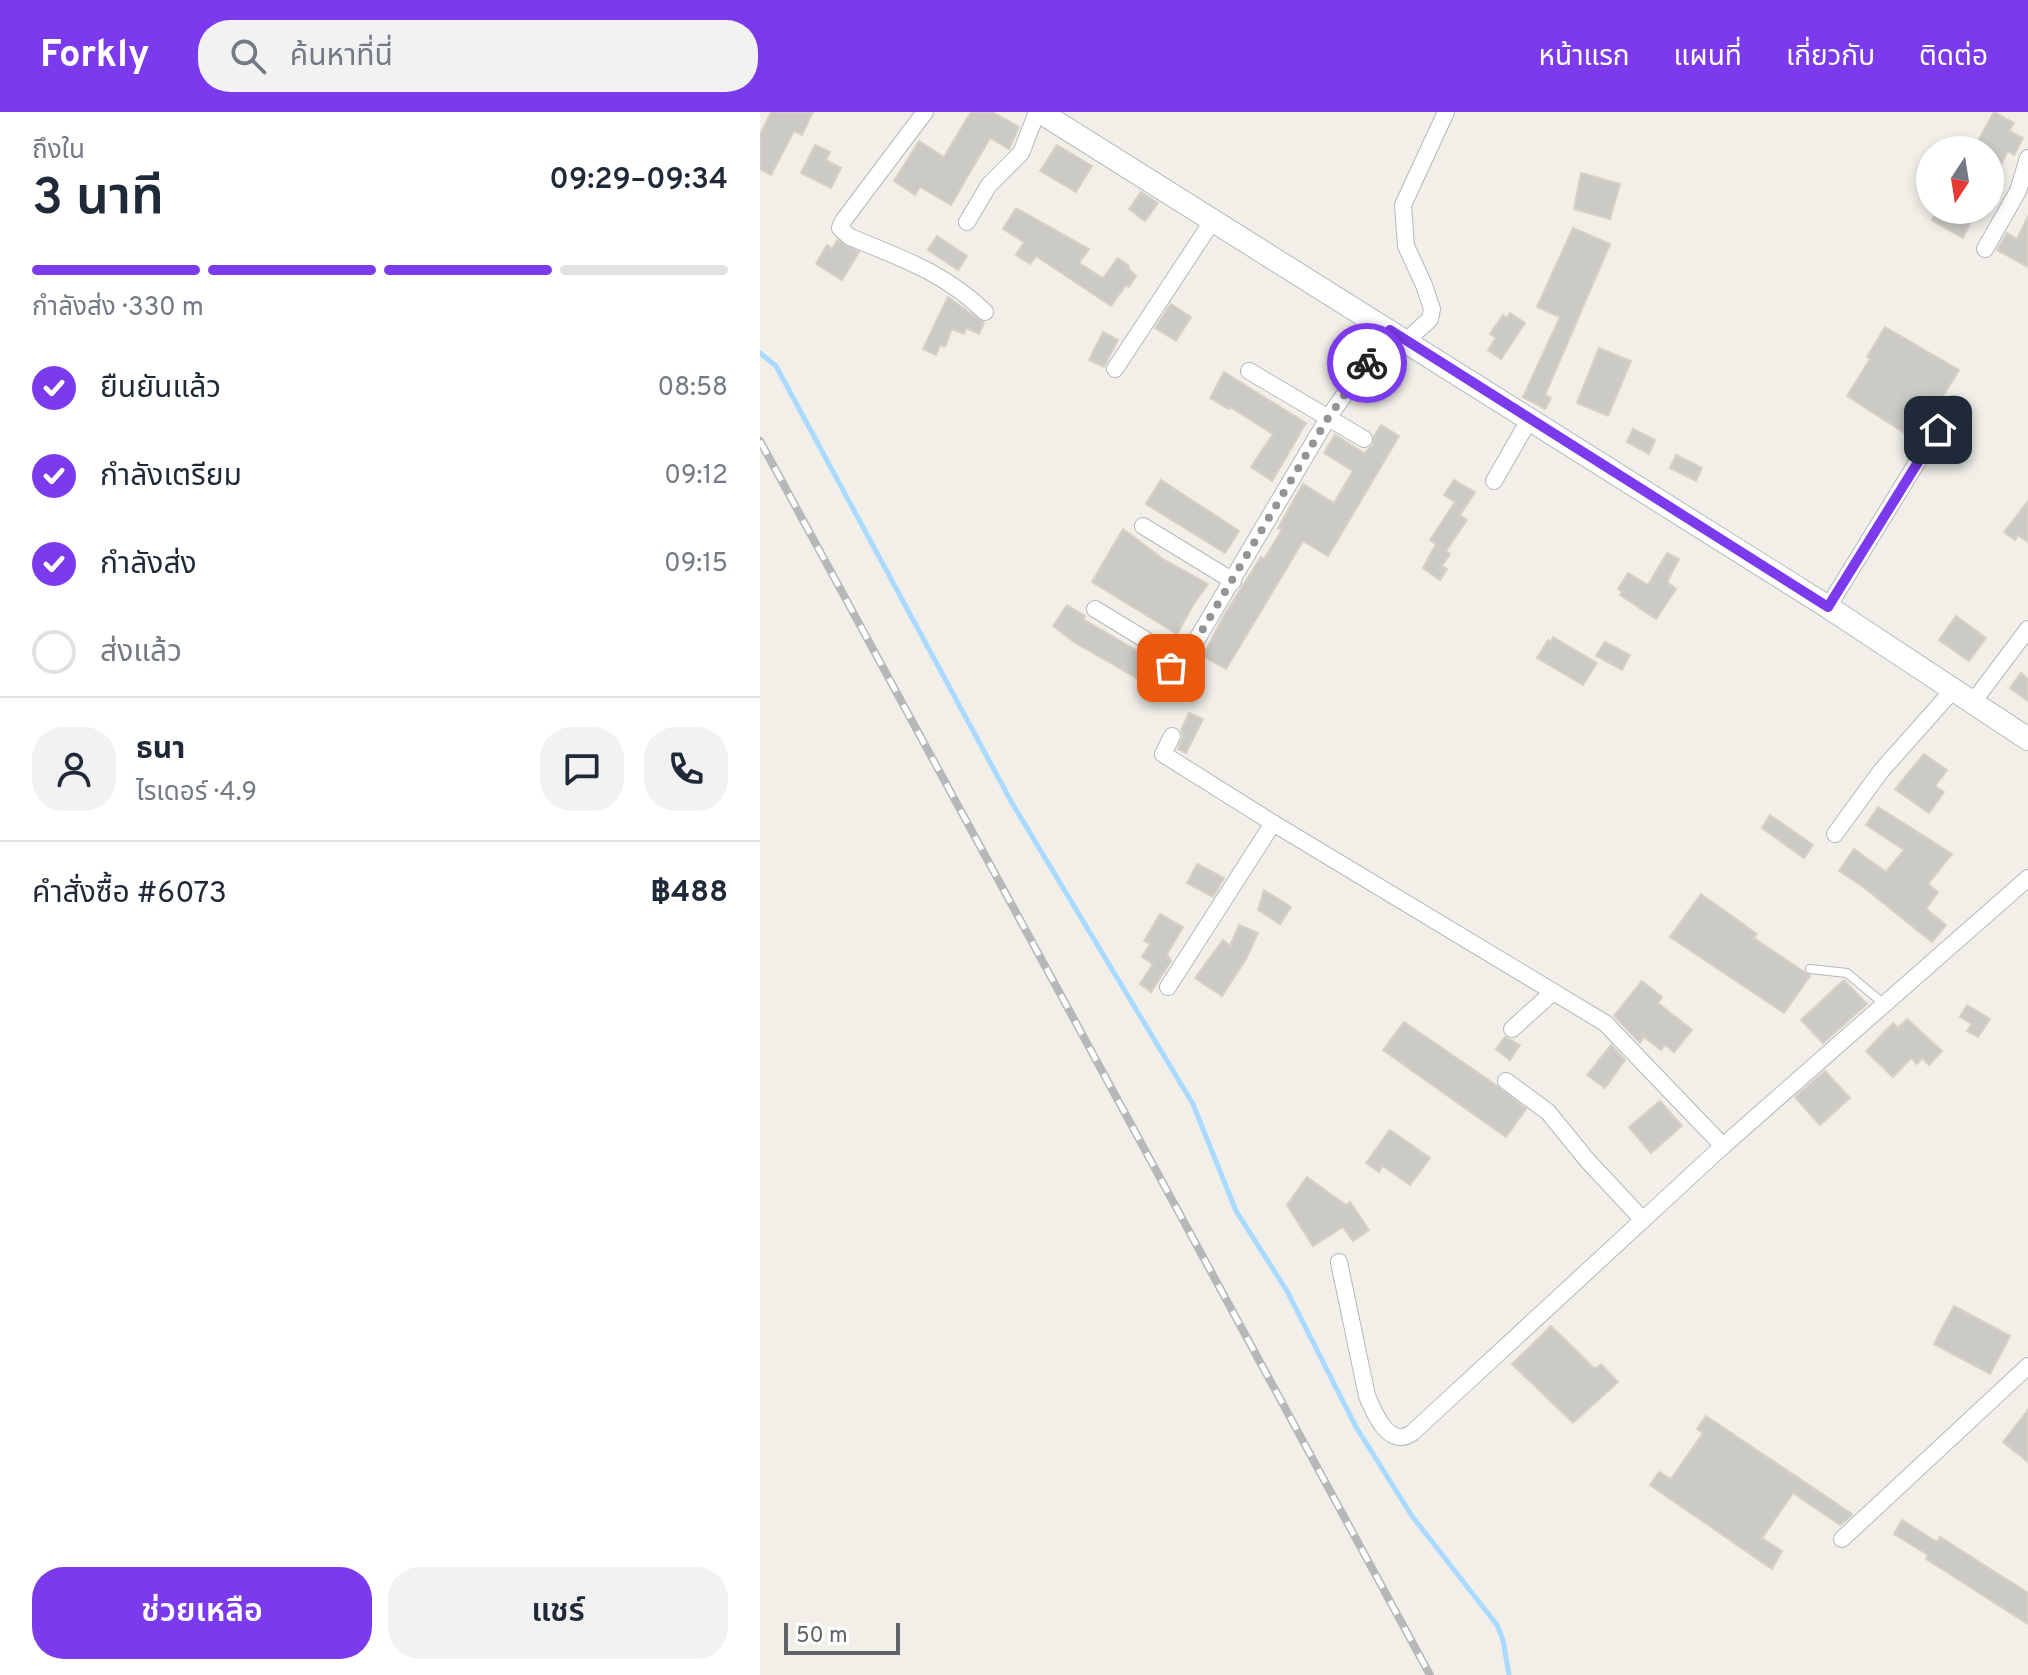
<!DOCTYPE html>
<html lang="th">
<head>
<meta charset="utf-8">
<style>
	:root { --surface:#fff; --page:#f2f2f3; --text:#1f2937; --muted:#747a83; --line:#e0e1e3; --accent:#7c3aed }
	body { margin:0; font-family:Overpass,"Noto Sans Thai",sans-serif; background:var(--page); color:var(--text); height:100vh; display:flex; flex-direction:column; font-size:30px; white-space:nowrap }
	* { box-sizing:border-box; margin:0 }
	p { font-size:26px; color:var(--muted) }
	.icon { flex:none; width:44px; height:44px; fill:none; stroke:currentColor; stroke-width:2; stroke-linecap:round; stroke-linejoin:round }
	.map { position:relative; flex:1; overflow:hidden }
	.side { display:flex; flex-direction:column; background:var(--surface); width:760px }
	.side>* { flex:none }
	.needle { width:52px; rotate:192deg }
	.fabs { position:absolute; left:1156px; top:24px; display:grid; gap:16px }
	.fabs a { display:grid; place-items:center; width:88px; height:88px; border-radius:50%; background:var(--surface); box-shadow:0 4px 12px #0003; font-size:40px }
	.scale { position:absolute; left:24px; bottom:20px; width:116px; box-sizing:border-box; padding-left:8px; border:4px solid #5f6368; border-top:0; font-size:22px; line-height:28px; white-space:nowrap; color:#5f6368; -webkit-text-stroke:6px #fff; paint-order:stroke }
	.pin { position:absolute; display:grid; place-items:center; width:68px; height:68px; color:#fff; margin:-34px; border-radius:16px; box-shadow:0 4px 12px #0006 }
	.courier { position:absolute; display:grid; place-items:center; width:80px; height:80px; margin:-40px; border:6px solid #7c3aed; border-radius:50%; background:#fff; color:#222; box-shadow:0 2px 10px #0007 }
	.head em { font-style:normal; font-weight:600 }
	.head div { display:flex; flex-direction:column-reverse }
	.head { display:flex; align-items:center; justify-content:space-between; height:136px; padding:0 32px }
	h1 { font-size:52px; font-weight:600; line-height:60px }
	.bar { display:grid; grid-template-columns:repeat(4,1fr); gap:12px 8px; align-content:center; height:96px; padding:0 32px }
	.bar i { height:10px; border-radius:6px; background:var(--line) }
	.bar .selected { background:var(--accent) }
	.bar p { grid-column:span 4 }
	.line { display:flex; align-items:center; gap:20px; padding:0 32px; border-top:2px solid var(--line) }
	.line div { flex:1 }
	.round { display:grid; place-items:center; flex:none; width:84px; height:84px; border-radius:32px; background:var(--page) }
	ol { padding:0 32px; list-style:none }
	li { display:flex; align-items:center; gap:24px; height:88px }
	li p { margin-inline-start:auto }
	li .icon { padding:8px; border-radius:50%; background:var(--accent); color:#fff; stroke-width:4 }
	li:last-child { color:var(--muted) }
	li i { width:44px; height:44px; border:4px solid var(--line); border-radius:50% }
	.cta { display:flex; gap:16px; margin-top:auto; padding:16px 32px }
	.cta a { flex:1; height:92px; border-radius:32px; background:var(--accent); color:#fff; font-size:32px; font-weight:600; line-height:92px; text-align:center }
	.cta a+a { background:var(--page); color:var(--text) }
	header { display:flex; align-items:center; gap:48px; box-sizing:border-box; height:112px; padding:0 40px; background:var(--accent); color:#fff }
	header strong { font-size:38px }
	nav { display:flex; gap:44px; margin-inline-start:auto; font-size:28px }
	.search { width:560px; height:72px; background:var(--page); display:flex; align-items:center; gap:20px; box-sizing:border-box; padding:0 28px; border-radius:32px; color:var(--muted); font-size:30px }
	main { display:flex; flex:1; min-height:0 }
	.map>svg:first-child { display:block }
</style>
</head>
<body>
<header>
<strong>Forkly</strong>
<div class="search"><svg class="icon" aria-label="search" viewBox="0 0 24 24"><circle cx="10" cy="10" r="6"/><path d="M15 15l6 6"/></svg>ค้นหาที่นี่</div>
<nav><a>หน้าแรก</a><a>แผนที่</a><a>เกี่ยวกับ</a><a>ติดต่อ</a></nav>
</header>
<main>
<section class="side">
<div class="head"><div><h1>3 นาที</h1><p>ถึงใน</p></div><em>09:29–09:34</em></div>
<div class="bar"><i class="selected"></i><i class="selected"></i><i class="selected"></i><i></i><p>กำลังส่ง · 330 m</p></div>
<ol>
<li><svg class="icon" aria-label="check" viewBox="0 0 24 24"><path d="M5 12l5 5 9-10"/></svg>ยืนยันแล้ว<p>08:58</p></li>
<li><svg class="icon" aria-label="check" viewBox="0 0 24 24"><path d="M5 12l5 5 9-10"/></svg>กำลังเตรียม<p>09:12</p></li>
<li><svg class="icon" aria-label="check" viewBox="0 0 24 24"><path d="M5 12l5 5 9-10"/></svg>กำลังส่ง<p>09:15</p></li>
<li><i></i>ส่งแล้ว</li>
</ol>
<div class="line" style="height:144px"><a class="round"><svg class="icon" aria-label="person" viewBox="0 0 24 24"><circle cx="12" cy="8" r="4"/><path d="M4 21q1-7 8-7t8 7"/></svg></a><div><b>ธนา</b><p>ไรเดอร์ · 4.9</p></div><a class="round"><svg class="icon" aria-label="chat" viewBox="0 0 24 24"><path d="M4 5h16v11H9l-5 4z"/></svg></a><a class="round"><svg class="icon" aria-label="phone" viewBox="0 0 24 24"><path d="M5 4h4l2 5-3 2q2 4 5 5l2-3 5 2v4C11 20 4 13 5 4z"/></svg></a></div>
<div class="line" style="height:104px"><div>คำสั่งซื้อ #6073</div><b>฿488</b></div>
<div class="cta"><a>ช่วยเหลือ</a><a>แชร์</a></div>
</section>
<div class="map">
<svg width="1268" height="1563" viewBox="0 0 1268 1563">
	<rect width="100%" height="100%" fill="#f1efe8"/>
	<g fill="none" stroke-linecap="round" stroke-linejoin="round">
		<!-- stream -->
		<polyline stroke="#aadaff" stroke-width="5" points="0,241 16,254 252,691 433,992 476,1099 527,1179 596,1315 652,1404 737,1513 743,1528 749,1563"/>
	</g>
	<!-- building -->
	<g fill="#cccac5" stroke="#d6d1c6" stroke-width="2">
		<polygon points="11,0 53,0 42,23 34,19 11,63 0,57 0,23"/>
		<polygon points="211,0 232,0 259,15 249,37 230,26 191,93 160,75 155,83 134,69 159,29 184,45"/>
		<polygon points="1234,0 1254,11 1249,19 1263,26 1254,43 1248,39 1230,73 1230,38 1213,38"/>
		<polygon points="55,33 70,40 66,48 81,56 71,76 41,61"/>
		<polygon points="297,33 332,54 316,80 280,59"/>
		<polygon points="821,61 860,72 850,107 814,97"/>
		<polygon points="381,80 398,91 385,109 369,97"/>
		<polygon points="256,96 329,137 319,151 343,166 358,146 369,154 368,156 376,164 369,175 366,173 351,194 276,144 270,152 256,143 264,130 243,117"/>
		<polygon points="1177,98 1216,98 1203,126 1172,108"/>
		<polygon points="1268,104 1268,155 1237,138 1247,121 1257,127"/>
		<polygon points="813,116 850,132 785,283 791,286 785,297 763,285 800,205 777,195"/>
		<polygon points="177,124 207,144 198,158 168,138"/>
		<polygon points="77,128 99,140 82,168 56,152 67,133 72,137"/>
		<polygon points="188,185 224,211 219,222 206,216 204,222 192,217 185,235 180,233 176,243 163,237"/>
		<polygon points="411,192 431,205 416,229 395,216"/>
		<polygon points="750,201 765,211 741,247 728,238 736,226 730,222 743,203 747,206"/>
		<polygon points="1125,215 1199,258 1180,289 1173,284 1148,323 1087,284 1110,247 1107,245"/>
		<polygon points="343,220 358,228 344,255 329,248"/>
		<polygon points="839,236 871,249 848,304 817,291"/>
		<polygon points="464,260 546,311 512,369 491,355 513,322 470,295 469,297 450,286"/>
		<polygon points="621,313 639,324 568,444 543,429 466,557 443,544 463,505 501,445 504,447 522,418 518,416 543,372 574,391 593,359 564,341 575,323 604,341 613,333 614,324"/>
		<polygon points="873,317 895,328 889,342 867,330"/>
		<polygon points="916,343 942,356 936,369 910,356"/>
		<polygon points="401,368 479,419 465,441 386,392"/>
		<polygon points="694,368 715,380 700,403 707,408 686,439 690,442 682,454 687,457 680,468 663,456 676,432 670,428 695,390 684,383"/>
		<polygon points="1268,389 1268,430 1258,423 1255,428 1244,420"/>
		<polygon points="363,417 403,447 448,472 433,493 417,522 332,470"/>
		<polygon points="907,441 919,447 907,470 916,477 896,507 860,483 862,480 858,477 868,461 888,473"/>
		<polygon points="307,493 325,504 323,507 398,551 385,571 314,530 293,514"/>
		<polygon points="1196,504 1226,526 1209,549 1179,528"/>
		<polygon points="793,525 837,551 823,573 777,546 788,528 791,530"/>
		<polygon points="845,530 870,543 862,558 836,544"/>
		<polygon points="1261,561 1268,567 1268,589 1250,576"/>
		<polygon points="429,601 443,607 426,641 418,637 423,624 421,618"/>
		<polygon points="1164,642 1187,658 1175,674 1184,680 1169,701 1135,677"/>
		<polygon points="1118,695 1192,742 1168,772 1178,780 1166,797 1186,813 1172,830 1102,774 1079,759 1094,737 1126,760 1144,738 1106,713"/>
		<polygon points="1010,703 1053,733 1044,746 1002,716"/>
		<polygon points="437,752 464,766 453,785 427,771"/>
		<polygon points="504,778 531,795 520,812 498,798"/>
		<polygon points="941,782 997,822 994,826 1050,864 1024,901 910,825"/>
		<polygon points="400,802 423,815 407,842 411,849 391,880 380,872 393,852 382,845 390,832 384,829"/>
		<polygon points="479,813 498,821 486,847 462,884 435,866 463,828 470,834"/>
		<polygon points="1084,868 1107,892 1063,931 1041,908"/>
		<polygon points="882,869 902,885 898,891 932,918 914,940 905,933 901,938 884,925 880,931 854,904"/>
		<polygon points="1207,893 1230,907 1218,925 1207,919 1212,912 1200,905"/>
		<polygon points="1147,907 1182,939 1169,953 1162,946 1157,952 1151,946 1133,965 1106,939 1133,911 1138,916"/>
		<polygon points="644,910 736,973 766,997 746,1025 623,938"/>
		<polygon points="745,925 760,933 750,948 736,937"/>
		<polygon points="851,933 865,948 845,976 827,963"/>
		<polygon points="1065,959 1090,986 1060,1013 1035,985"/>
		<polygon points="900,989 922,1014 891,1041 869,1015"/>
		<polygon points="630,1018 670,1046 650,1073 623,1054 619,1060 606,1051"/>
		<polygon points="547,1065 586,1093 590,1090 609,1118 593,1129 583,1115 553,1134 527,1093"/>
		<polygon points="1194,1194 1250,1224 1230,1262 1174,1232"/>
		<polygon points="791,1214 835,1257 841,1252 858,1270 813,1311 752,1252"/>
		<polygon points="1268,1298 1268,1350 1243,1330"/>
		<polygon points="946,1304 1092,1402 1090,1405 1080,1413 1033,1381 1002,1426 1022,1439 1012,1457 890,1373 899,1360 911,1367 943,1321 937,1317"/>
		<polygon points="1142,1408 1177,1430 1180,1425 1268,1481 1268,1512 1166,1447 1168,1443 1134,1422"/>
	</g>
	<g fill="none" stroke-linecap="round" stroke-linejoin="round">
		<defs>
			<polyline id="lane" points="1050,857 1087,861 1124,892"/>
			<g id="street">
				<path d="M165,0l-82,109 -3,7 10,9c51,21 95,36 135,75"/>
				<polyline points="207,110 229,73 261,41 277,0"/>
				<polyline points="1225,137 1258,79 1268,46"/>
				<polyline points="646,229 670,207 672,197 664,173 646,134 643,93 686,0"/>
				<polyline points="355,257 453,108"/>
				<polyline points="489,259 604,327"/>
				<polyline points="734,369 769,308"/>
				<polyline points="383,414 473,469"/>
				<polyline points="1068,495 1193,292"/>
				<polyline points="335,497 412,544"/>
				<circle cx="423" cy="551" r="13"/>
				<polyline points="430,539 568,306 630,218"/>
				<polyline points="1213,590 1268,517"/>
				<polyline points="412,624 403,642 513,711"/>
				<polyline points="1075,722 1121,659 1193,578"/>
				<polyline points="408,875 513,711 845,911 963,1034"/>
				<polyline points="752,917 793,880"/>
				<polyline points="746,969 788,1000 827,1048 883,1108"/>
				<path d="M579,1150l28,134c7,17 22,53 45,37l311,-287 305,-268"/>
				<polyline points="1082,1427 1268,1254"/>
			</g>
			<polyline id="secondary" points="280,0 1068,495 1268,627"/>
		</defs>
		<!-- lane casing -->
		<use href="#lane" stroke="#b5b8bc" stroke-width="10"/>
		<!-- street casing -->
		<use href="#street" stroke="#b5b8bc" stroke-width="18"/>
		<!-- secondary casing -->
		<use href="#secondary" stroke="#b6babf" stroke-width="24"/>
		<!-- lane -->
		<use href="#lane" stroke="#fff" stroke-width="8"/>
		<!-- street -->
		<use href="#street" stroke="#fff" stroke-width="16"/>
		<!-- secondary -->
		<use href="#secondary" stroke="#fff" stroke-width="22"/>
		<defs>
			<polyline id="rail" points="0,329 670,1563"/>
		</defs>
		<!-- rail casing -->
		<use href="#rail" stroke="#b6b7b8" stroke-width="8"/>
		<!-- rail -->
		<use href="#rail" stroke="#fff" stroke-width="5" stroke-dasharray="15" stroke-linecap="butt"/>
	</g>
	<g fill="none" stroke-linecap="round" stroke-linejoin="round">
		<!-- done -->
		<path stroke="#929495" stroke-width="8" stroke-dasharray="0 14.4" d="M411,556c-3,-14 7,-21 19,-17l138,-233 39,-55"/>
		<!-- route -->
		<polyline stroke="#7c3aed" stroke-width="10" points="607,251 630,218 1068,495 1178,318"/>
	</g>
</svg>
<div class="fabs">
<a><svg class="needle" viewBox="-14 -14 28 28"><path d="M0-13l5 13h-10z" fill="#e53935"/><path d="M0 13l5-13h-10z" fill="#747a83"/></svg></a>
</div>
<div class="scale">50 m</div>
<div class="pin" style="left:411px;top:556px;background:#ea580c"><svg class="icon" aria-label="bag" viewBox="0 0 24 24"><path d="M5 8h14l-1 12H6zM9 8a3 3 0 0 1 6 0"/></svg></div>
<div class="pin" style="left:1178px;top:318px;background:#1f2937"><svg class="icon" aria-label="home" viewBox="0 0 24 24"><path d="M3 11l9-7 9 7M6 9v11h12V9"/></svg></div>
<div class="courier" style="left:607px;top:251px"><svg class="icon" aria-label="bike" viewBox="0 0 24 24"><circle cx="6" cy="16" r="4"/><circle cx="18" cy="16" r="4"/><path d="M6 16l4-8h5l3 8M10 8l3 8H6M13 5h3"/></svg></div>
</div>
</main>
</body>
</html>
